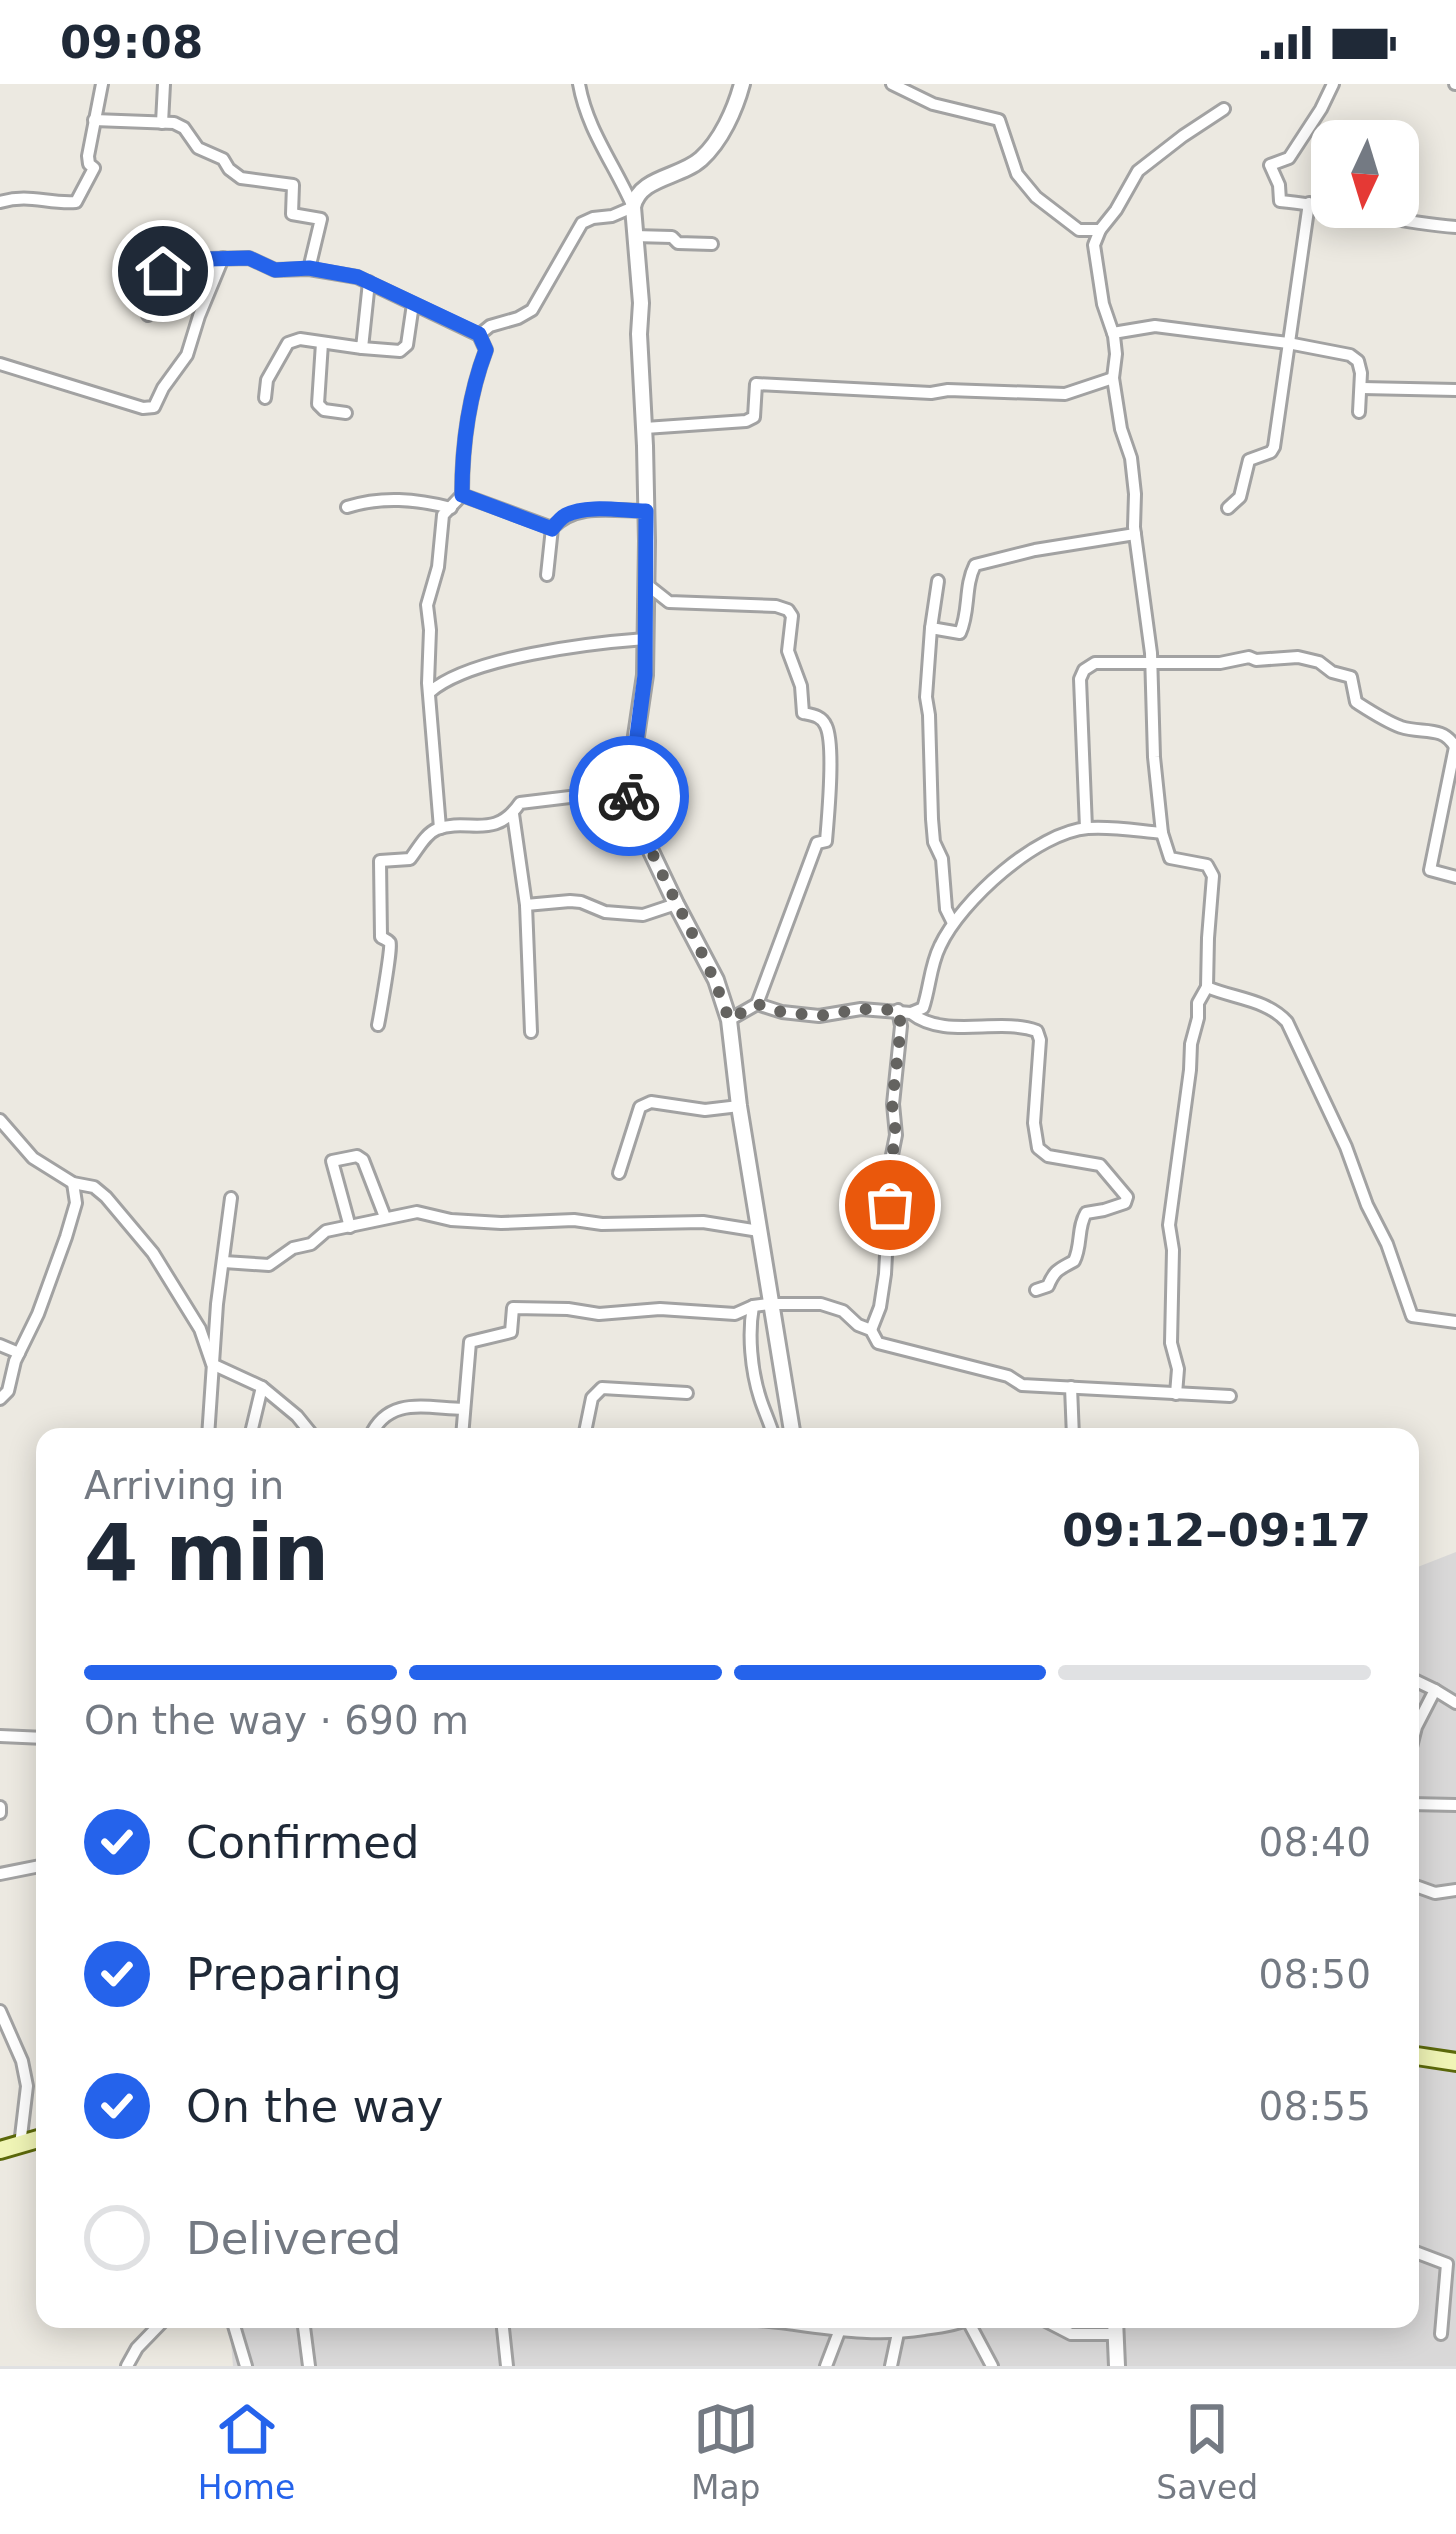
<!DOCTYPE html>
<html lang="en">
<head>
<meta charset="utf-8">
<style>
	:root { --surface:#fff; --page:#f2f2f3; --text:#1f2937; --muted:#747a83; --line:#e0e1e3; --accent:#2563eb }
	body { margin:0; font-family:"DejaVu Sans",sans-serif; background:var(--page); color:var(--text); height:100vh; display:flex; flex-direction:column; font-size:45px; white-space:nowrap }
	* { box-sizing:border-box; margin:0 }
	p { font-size:39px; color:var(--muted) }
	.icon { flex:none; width:66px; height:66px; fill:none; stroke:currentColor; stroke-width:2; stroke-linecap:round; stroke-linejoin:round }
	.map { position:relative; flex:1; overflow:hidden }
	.sheet { position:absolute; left:36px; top:1344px; width:1383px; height:900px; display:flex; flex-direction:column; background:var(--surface); border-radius:24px; box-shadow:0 6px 30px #0003 }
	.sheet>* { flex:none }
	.needle { width:78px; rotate:184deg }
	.tools { position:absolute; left:1311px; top:36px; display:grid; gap:24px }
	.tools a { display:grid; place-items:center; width:108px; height:108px; border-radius:24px; background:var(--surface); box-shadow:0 6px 30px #0003; font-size:60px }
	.pin { position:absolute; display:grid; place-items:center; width:102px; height:102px; color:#fff; margin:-51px; border:6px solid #fff; border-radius:50%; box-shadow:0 3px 12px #0007 }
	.courier { position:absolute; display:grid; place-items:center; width:120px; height:120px; margin:-60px; border:9px solid #2563eb; border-radius:50%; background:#fff; color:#222; box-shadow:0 3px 15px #0007 }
	.head em { font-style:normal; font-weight:800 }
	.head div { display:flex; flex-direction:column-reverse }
	.head { display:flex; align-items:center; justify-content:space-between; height:204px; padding:0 48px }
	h1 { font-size:78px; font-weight:800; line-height:90px }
	.bar { display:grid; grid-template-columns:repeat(4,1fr); gap:18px 12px; align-content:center; height:144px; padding:0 48px }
	.bar i { height:15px; border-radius:9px; background:var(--line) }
	.bar .active { background:var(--accent) }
	.bar p { grid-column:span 4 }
	ol { padding:0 48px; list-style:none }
	li { display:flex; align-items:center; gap:36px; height:132px }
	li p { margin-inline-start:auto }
	li .icon { padding:12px; border-radius:50%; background:var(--accent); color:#fff; stroke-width:4 }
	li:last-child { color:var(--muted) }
	li i { width:66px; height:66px; border:6px solid var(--line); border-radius:50% }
	.status { display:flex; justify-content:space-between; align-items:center; height:84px; padding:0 60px; background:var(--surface); direction:ltr }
	.status svg { height:33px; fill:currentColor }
	.menu { display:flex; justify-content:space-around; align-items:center; height:168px; border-top:3px solid var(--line); background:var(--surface); font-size:33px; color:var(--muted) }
	.menu a { display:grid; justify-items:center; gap:6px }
	.menu .active { color:var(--accent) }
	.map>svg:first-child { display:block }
</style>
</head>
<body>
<div class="status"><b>09:08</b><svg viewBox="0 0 49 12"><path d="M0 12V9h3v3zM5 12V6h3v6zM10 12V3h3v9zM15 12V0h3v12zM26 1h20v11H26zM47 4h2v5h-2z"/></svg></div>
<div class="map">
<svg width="1456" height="2282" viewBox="0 0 1456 2282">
	<rect width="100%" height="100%" fill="#ece9e1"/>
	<!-- residential -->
	<polygon fill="#d9d8d8" points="1456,1468 1456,2282 233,2282 229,2235 1410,2235 1410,1486"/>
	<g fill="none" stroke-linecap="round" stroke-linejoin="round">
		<defs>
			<g id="minor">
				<polyline points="892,0 933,20 999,36 1017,90 1036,113 1079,146 1100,146"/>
				<path d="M1333,0l-12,25 -32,49 -19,7 9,20 1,16c59,5 117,22 176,26"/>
				<polyline points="1455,0 1456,0"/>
				<path d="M1224,25l-41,27 -45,35 -22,39 -16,20 -6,15 9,59 11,32 2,18 -3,24 8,51 10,29 4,36 -1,33 17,126 3,104 8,76 8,25 37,7 6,11 -5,62 -1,49c28,12 59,12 80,35l59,125 21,58 20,39 25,72 44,6"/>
				<polyline points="94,36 174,39 184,44 198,64 223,75 229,85 241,94 293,101 292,130 321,135 309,185"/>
				<polyline points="162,39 164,0"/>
				<path d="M0,118c30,-9 46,2 76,0l18,-34 -5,-4 -1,-8 14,-72"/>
				<polyline points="634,152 672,153 678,159 712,160"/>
				<path d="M148,231l20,-64 40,8 41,-1 26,12 34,-1 48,8 122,58 11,-9 28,-8 14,-8 50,-87 11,-5 19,-2 21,-9c-18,-42 -46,-77 -54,-123"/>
				<polyline points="1113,249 1155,242 1288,259 1350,271 1358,277 1361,289 1359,328"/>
				<path d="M479,251l7,15c-17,45 -24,97 -24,145l90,33c25,-26 60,-17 95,-17"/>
				<polyline points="322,259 318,320 324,326 346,329"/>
				<polyline points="362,264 400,267 407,261 413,220"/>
				<polyline points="0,280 143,324 154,323 163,304 187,271 199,232 223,174"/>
				<polyline points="1362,304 1456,306"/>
				<polyline points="265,314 267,296 288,259 300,255 362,264 369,198"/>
				<polyline points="645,344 746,337 754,333 756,300 931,309 948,306 1065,310 1113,294"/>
				<path d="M347,423c35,-11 69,-8 104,1"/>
				<polyline points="1228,424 1240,413 1249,376 1271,368 1274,363 1309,119"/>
				<polyline points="547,491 552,444"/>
				<path d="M645,499l24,19 107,4 12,4 4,6 -4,35 13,35 2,27c10,2 19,3 23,13 9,19 2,91 0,115l-9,2 -60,161"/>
				<polyline points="931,544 938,497"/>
				<path d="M430,608c40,-35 161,-49 215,-53"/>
				<polyline points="513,730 526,821 531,948"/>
				<polyline points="440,744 428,599 430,546 427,521 438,483 443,431 462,411"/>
				<path d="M1086,744l-6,-149 4,-9 11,-7h125l29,-6 7,3 42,-3 21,5 13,10 19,5 5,25c14,9 29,19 45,25 21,7 42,-2 54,20l-25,123 26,7"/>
				<polyline points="526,821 570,817 581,818 605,828 643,831 676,820"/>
				<path d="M953,839l-7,-14 -4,-50 -8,-17 -2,-23 -3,-104 -3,-18 5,-69 29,5c10,-22 4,-46 15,-68l60,-15 100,-16"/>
				<path d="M911,929c34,27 87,4 126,18l3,9 -6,83 4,25 10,8 52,9 27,32 -2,6 -21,7 -18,3c-9,15 -4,32 -12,48 -14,8 -19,8 -26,25l-12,4"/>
				<path d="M729,936l28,-16 25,8 37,4 42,-7 50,4 12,-5c7,-21 7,-42 17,-62 21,-45 97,-114 148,-118 24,-2 51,3 74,5"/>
				<path d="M378,941c2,-10 14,-79 12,-82 -2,-3 -6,-4 -9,-6l-1,-76 30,-2c8,-10 15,-25 27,-30 32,-12 57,12 83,-26l108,-13"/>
				<polyline points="0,1036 33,1074 73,1099 94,1103 106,1113 153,1169 200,1245 212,1280 262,1303 297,1332 314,1353"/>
				<polyline points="619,1089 640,1023 651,1018 705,1026 739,1022"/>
				<polyline points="350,1143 332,1077 357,1072 363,1076 385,1133"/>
				<polyline points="224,1178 269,1181 293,1164 311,1160 326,1147 417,1128 451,1136 501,1139 574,1136 602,1140 703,1138 759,1147"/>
				<path d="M753,1222c-5,28 -2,64 7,92 4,13 10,25 14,39"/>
				<polyline points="871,1246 880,1223 885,1190 891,1076 896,1051 893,1020 901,942 898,926"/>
				<polyline points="0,1261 19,1269"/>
				<polyline points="1071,1303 1073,1353"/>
				<polyline points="1176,1310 1178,1285 1171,1259 1173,1166 1169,1141 1190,986 1191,960 1198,934 1198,919 1207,903"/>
				<polyline points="0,1315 8,1307 15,1277 38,1230 66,1153 76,1119 73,1099"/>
				<polyline points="208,1353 217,1220 231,1114"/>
				<polyline points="250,1353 262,1303"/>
				<path d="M370,1353c18,-41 55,-29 93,-28"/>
				<polyline points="462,1353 470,1258 511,1248 513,1224 568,1225 599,1230 660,1225 735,1230 753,1222 769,1220 821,1220 843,1227 858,1241 871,1246 878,1259 1008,1292 1022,1301 1230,1312"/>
				<polyline points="584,1353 592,1314 602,1304 687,1309"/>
				<polyline points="1410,1594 1435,1606 1416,1643 1410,1667"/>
				<polyline points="1435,1606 1456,1619"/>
				<polyline points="0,1652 45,1654"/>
				<polyline points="1410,1720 1456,1721"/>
				<polyline points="0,1723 0,1729"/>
				<polyline points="0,1790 45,1781"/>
				<polyline points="1410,1800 1435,1809 1456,1806"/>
				<polyline points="0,1927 22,1977 27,2002 20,2061"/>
				<polyline points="1410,2166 1447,2180 1441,2250"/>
				<polyline points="232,2235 246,2282"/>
				<polyline points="303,2235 309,2282"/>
				<polyline points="502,2235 507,2282"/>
				<path d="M746,2235c63,4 113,20 178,10 15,-2 32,-4 45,-10"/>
				<polyline points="1042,2235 1071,2250 1116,2250"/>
				<polyline points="968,2237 992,2282"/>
				<polyline points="127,2282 137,2264 165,2235"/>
				<polyline points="826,2282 839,2248"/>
				<polyline points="891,2282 898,2249"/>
			</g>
			<g id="tertiary">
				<path d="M742,0c-7,26 -21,57 -41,75 -21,19 -62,18 -68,48l8,96 -2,31 6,112 2,95 -2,134 -17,115 2,17 46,97 40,76 13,40 10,86 54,331"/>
				<polyline points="1115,2235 1117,2282"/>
			</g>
			<g id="secondary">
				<polyline points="1410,1971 1456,1978"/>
				<polyline points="0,2066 45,2053"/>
			</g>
		</defs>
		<!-- minor casing -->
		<use href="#minor" stroke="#a2a2a2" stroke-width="16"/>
		<!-- tertiary casing -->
		<use href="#tertiary" stroke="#a2a2a2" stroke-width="20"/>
		<!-- secondary casing -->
		<use href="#secondary" stroke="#5c690b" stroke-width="22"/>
		<!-- minor -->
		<use href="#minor" stroke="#fff" stroke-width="10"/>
		<!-- tertiary -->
		<use href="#tertiary" stroke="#fff" stroke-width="14"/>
		<!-- secondary -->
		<use href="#secondary" stroke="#f0f5b6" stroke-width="16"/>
	</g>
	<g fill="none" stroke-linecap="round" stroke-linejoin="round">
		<!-- done -->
		<path stroke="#646360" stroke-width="12" stroke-dasharray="0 21.6" d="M629,712c2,18 13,36 21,52 26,58 60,112 79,172l28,-16 25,8 37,4 42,-7 37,1 3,16 -9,78 4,31 -5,25 -1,45"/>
		<!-- route -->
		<path stroke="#2563eb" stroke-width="15" d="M163,187l4,-20 41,8 41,-1 26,12 34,-2 49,9 121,57 7,16c-17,45 -24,97 -24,145l90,34c3,-4 10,-12 14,-14 22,-11 57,-4 80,-4l-1,164 -16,121"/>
	</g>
</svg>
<div class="tools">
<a><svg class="needle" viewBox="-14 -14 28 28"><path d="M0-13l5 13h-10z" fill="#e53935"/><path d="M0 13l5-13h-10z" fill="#747a83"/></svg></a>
</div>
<div class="pin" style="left:890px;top:1121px;background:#ea580c"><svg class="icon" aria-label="bag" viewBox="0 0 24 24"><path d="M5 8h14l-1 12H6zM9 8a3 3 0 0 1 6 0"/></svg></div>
<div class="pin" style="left:163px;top:187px;background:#1f2937"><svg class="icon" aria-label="home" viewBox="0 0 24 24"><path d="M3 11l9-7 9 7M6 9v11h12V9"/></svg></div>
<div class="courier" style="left:629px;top:712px"><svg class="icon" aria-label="bike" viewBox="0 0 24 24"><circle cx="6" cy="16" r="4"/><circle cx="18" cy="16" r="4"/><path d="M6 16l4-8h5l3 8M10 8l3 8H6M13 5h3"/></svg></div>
<section class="sheet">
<div class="head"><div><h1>4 min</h1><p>Arriving in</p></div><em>09:12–09:17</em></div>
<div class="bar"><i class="active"></i><i class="active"></i><i class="active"></i><i></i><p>On the way · 690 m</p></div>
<ol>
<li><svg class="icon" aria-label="check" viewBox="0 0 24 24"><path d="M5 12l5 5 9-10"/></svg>Confirmed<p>08:40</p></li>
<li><svg class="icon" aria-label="check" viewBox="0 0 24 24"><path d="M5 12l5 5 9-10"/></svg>Preparing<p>08:50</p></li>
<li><svg class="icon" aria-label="check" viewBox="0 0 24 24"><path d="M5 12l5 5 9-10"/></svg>On the way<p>08:55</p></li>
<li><i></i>Delivered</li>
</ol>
</section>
</div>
<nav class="menu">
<a class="active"><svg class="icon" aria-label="home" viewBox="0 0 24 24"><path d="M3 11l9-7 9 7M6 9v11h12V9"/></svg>Home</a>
<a><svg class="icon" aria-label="map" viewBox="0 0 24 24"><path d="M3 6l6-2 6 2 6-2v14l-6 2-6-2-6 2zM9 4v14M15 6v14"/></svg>Map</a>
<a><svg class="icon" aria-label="saved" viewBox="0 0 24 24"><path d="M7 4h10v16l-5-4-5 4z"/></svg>Saved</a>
</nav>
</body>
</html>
